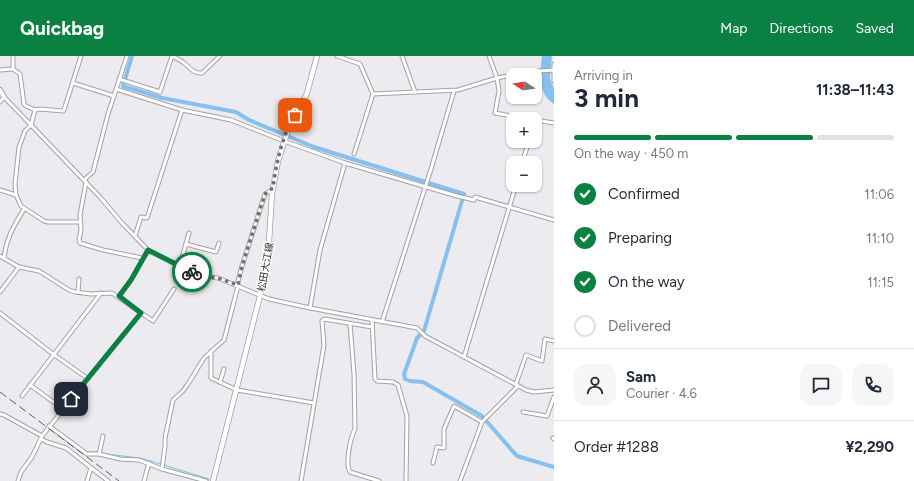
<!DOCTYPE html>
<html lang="en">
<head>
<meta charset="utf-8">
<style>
	:root { --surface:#fff; --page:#f6f6f7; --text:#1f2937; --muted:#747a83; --line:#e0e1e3; --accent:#0b8043 }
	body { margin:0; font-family:Figtree,"Noto Sans JP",sans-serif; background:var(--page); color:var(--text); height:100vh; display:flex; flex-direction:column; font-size:15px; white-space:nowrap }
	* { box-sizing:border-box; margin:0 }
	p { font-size:13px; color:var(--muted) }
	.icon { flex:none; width:22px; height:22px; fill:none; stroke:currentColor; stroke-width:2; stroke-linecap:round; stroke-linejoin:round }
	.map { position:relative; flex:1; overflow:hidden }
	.drawer { display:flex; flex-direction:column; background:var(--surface); width:360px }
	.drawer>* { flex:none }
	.needle { width:26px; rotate:282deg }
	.buttons { position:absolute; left:506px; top:12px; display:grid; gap:8px }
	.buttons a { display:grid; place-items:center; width:36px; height:36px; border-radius:8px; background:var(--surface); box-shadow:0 1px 3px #0004; font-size:20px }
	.pin { position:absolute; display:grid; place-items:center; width:34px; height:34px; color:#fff; margin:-17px; border-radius:8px; box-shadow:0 2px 6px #0006 }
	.courier { position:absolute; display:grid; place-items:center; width:40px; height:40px; margin:-20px; border:3px solid #0b8043; border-radius:50%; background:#fff; color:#222; box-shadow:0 1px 5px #0007 }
	.head em { font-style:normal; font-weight:700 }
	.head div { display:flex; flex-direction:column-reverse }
	.head { display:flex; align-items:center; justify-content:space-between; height:68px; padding:0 20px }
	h1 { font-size:26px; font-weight:700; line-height:30px }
	.bar { display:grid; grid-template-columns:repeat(4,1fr); gap:6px 4px; align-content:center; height:48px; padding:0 20px }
	.bar i { height:5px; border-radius:3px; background:var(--line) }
	.bar .selected { background:var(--accent) }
	.bar p { grid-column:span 4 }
	.line { display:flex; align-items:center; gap:10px; padding:0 20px; border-top:1px solid var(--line) }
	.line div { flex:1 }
	.round { display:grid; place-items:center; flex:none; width:42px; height:42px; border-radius:12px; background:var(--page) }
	ol { padding:0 20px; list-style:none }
	li { display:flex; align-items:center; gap:12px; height:44px }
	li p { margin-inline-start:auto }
	li .icon { padding:4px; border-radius:50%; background:var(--accent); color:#fff; stroke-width:4 }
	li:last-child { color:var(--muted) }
	li i { width:22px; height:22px; border:2px solid var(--line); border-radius:50% }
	header { display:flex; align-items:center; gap:24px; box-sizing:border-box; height:56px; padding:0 20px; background:var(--accent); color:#fff }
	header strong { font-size:19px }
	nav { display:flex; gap:22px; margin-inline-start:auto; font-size:14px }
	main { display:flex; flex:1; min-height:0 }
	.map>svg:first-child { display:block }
</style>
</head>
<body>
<header>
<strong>Quickbag</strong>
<nav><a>Map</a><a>Directions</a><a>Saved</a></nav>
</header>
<main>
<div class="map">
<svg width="554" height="425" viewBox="0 0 554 425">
	<rect width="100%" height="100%" fill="#ecebef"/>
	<!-- water -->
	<path fill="#86c0ee" d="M542,0h10l-2,22 4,11v15c-17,-11 -14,-31 -12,-48z"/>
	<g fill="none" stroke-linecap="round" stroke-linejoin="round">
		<!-- stream -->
		<g stroke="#86c0ee" stroke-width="1">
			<polyline points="86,396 99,396 103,397"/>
			<polyline points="106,398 140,402 161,408"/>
			<polyline points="164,409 209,423 208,425"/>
		</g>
		<!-- canal -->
		<polyline stroke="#86c0ee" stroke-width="4" points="132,0 123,30 162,42 236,56 249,64 314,91 464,138 424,275 417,282 404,318 405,323 410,325 423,326 482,360 517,400 554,411"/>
		<defs>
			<g id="minor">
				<path d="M172,0c4,2 8,4 12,7 6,5 10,11 18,10l18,-17"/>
				<polyline points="337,0 360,8 373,38 354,98"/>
				<polyline points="402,0 415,36"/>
				<polyline points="489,0 497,22 499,35 495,57 528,63"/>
				<polyline points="554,8 554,25"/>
				<polyline points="13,13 20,18 24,48 26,50 35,54 40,53 63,55 64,54 81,0"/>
				<polyline points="0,14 13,13 13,0"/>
				<polyline points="514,19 538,15 554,14"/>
				<polyline points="119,23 160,36 172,0"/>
				<polyline points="73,27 114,40"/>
				<polyline points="116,33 182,54 231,64 284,85 345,107 457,140 474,144 475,141 554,164"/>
				<polyline points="373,38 458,34 497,22 513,19"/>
				<polyline points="0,46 4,41 7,44 100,141 122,167 148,194 190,216 199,219 218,222 269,243 310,252 417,272 425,280 526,334 534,336 554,334"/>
				<polyline points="35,54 31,69 25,75 19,91 15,128 16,139 21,150 44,165 48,166 80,166"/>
				<polyline points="535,64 554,67"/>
				<polyline points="522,107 529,85"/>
				<polyline points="84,124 93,116 108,58 127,0"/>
				<polyline points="86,126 80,159 81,174 79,184 80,187 103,194 142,202"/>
				<polyline points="0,134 16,139"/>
				<polyline points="135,180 141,161 147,162 148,159 182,54"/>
				<polyline points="186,188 216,196 219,187"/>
				<polyline points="0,200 19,211 39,215 69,234 75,236 91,238 112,237 153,265 174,233"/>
				<path d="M4,202c2,-20 10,-32 20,-49"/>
				<polyline points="180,209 189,177"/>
				<polyline points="237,229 242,210 265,138 273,133"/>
				<polyline points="0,236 19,211"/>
				<polyline points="78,236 79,223"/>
				<polyline points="119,241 131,224 148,194"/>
				<polyline points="310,252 320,194 345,107"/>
				<polyline points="0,257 53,298 87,322"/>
				<polyline points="372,264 375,323 377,325 393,326 398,329 407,360 406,425"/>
				<polyline points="382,266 431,113 454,35"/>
				<path d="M350,268l4,50 1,55c-5,10 -10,34 -5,43l29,9"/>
				<polyline points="211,295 211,322 237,334 314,347"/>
				<polyline points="464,301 516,129"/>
				<polyline points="220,326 224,313"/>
				<polyline points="516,328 526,299 542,305 545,283 554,285"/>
				<polyline points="30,329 63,353"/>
				<polyline points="22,340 101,237"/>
				<polyline points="523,356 547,360 554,341"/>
				<polyline points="0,358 4,359 42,380"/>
				<polyline points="49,370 87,398 99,398 120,403 139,404 162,413 206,425"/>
				<polyline points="553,382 554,383"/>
				<polyline points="41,383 47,386 66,392 108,425"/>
				<polyline points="99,398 103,380"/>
				<polyline points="433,407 437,391 444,392 444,373 454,350 482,366"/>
				<polyline points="162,413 165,390 165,382 173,344 183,335 188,328 204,302 224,284 238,230"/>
				<polyline points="18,425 21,416 32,401 42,380 141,257"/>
				<polyline points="87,425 91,412"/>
				<polyline points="144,425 149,407"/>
				<polyline points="301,425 324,289 322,265 324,263 372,271"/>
				<polyline points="460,425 482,366 518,330"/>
			</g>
			<polyline id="tertiary" points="0,34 4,41"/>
			<polyline id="secondary" points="213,425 260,240 268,202 272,138 278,105 290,68 303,46 307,37 317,0"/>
		</defs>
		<!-- minor casing -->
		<use href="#minor" stroke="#a2a1a4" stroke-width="5"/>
		<!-- tertiary casing -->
		<use href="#tertiary" stroke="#a2a1a4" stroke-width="6"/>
		<!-- secondary casing -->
		<use href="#secondary" stroke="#a2a1a4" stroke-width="6"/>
		<!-- minor -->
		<use href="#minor" stroke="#fff" stroke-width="3"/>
		<!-- tertiary -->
		<use href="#tertiary" stroke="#fff" stroke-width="4"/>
		<!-- secondary -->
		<use href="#secondary" stroke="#fff" stroke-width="4.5"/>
		<!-- rail -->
		<polyline stroke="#5d5d5e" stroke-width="1" stroke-dasharray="8 4" stroke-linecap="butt" points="0,336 119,425"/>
	</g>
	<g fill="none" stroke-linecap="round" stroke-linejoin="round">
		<!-- done -->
		<path stroke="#737375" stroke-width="4" stroke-dasharray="0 7.2" d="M192,216l7,3 19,3 20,7 4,-19 23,-72 8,-6c3,-24 9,-52 22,-73"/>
		<!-- route -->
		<polyline stroke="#0b8043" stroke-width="5" points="71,343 141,257 119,240 131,224 148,194 192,216"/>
	</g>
	<g text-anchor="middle" stroke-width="3" stroke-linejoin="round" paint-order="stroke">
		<!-- street labels -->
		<g font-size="10" fill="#323233" stroke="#fff">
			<text transform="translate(265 211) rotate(-80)" y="4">松田大江線</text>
		</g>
	</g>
</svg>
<div class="buttons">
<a><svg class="needle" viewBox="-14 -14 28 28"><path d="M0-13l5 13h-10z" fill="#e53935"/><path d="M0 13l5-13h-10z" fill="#747a83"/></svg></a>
<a>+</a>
<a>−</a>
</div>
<div class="pin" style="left:295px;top:59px;background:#ea580c"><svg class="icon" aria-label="bag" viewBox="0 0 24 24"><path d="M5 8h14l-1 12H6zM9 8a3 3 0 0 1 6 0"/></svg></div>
<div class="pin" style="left:71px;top:343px;background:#1f2937"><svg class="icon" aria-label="home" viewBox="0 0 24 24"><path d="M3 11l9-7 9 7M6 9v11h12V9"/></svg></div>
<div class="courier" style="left:192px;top:216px"><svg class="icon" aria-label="bike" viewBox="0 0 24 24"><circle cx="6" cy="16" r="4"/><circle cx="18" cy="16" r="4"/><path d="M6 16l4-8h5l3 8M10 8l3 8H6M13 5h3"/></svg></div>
</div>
<section class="drawer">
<div class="head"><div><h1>3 min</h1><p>Arriving in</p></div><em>11:38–11:43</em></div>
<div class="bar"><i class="selected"></i><i class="selected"></i><i class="selected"></i><i></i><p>On the way · 450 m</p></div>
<ol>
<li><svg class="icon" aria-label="check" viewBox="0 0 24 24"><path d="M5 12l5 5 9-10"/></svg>Confirmed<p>11:06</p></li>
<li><svg class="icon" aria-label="check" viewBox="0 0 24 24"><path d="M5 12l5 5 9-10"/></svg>Preparing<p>11:10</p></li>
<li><svg class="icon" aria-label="check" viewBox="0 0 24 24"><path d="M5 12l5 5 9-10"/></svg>On the way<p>11:15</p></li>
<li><i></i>Delivered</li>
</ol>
<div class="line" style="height:72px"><a class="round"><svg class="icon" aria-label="person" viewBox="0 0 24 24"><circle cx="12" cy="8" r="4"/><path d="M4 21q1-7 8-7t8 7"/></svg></a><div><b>Sam</b><p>Courier · 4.6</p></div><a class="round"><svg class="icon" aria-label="chat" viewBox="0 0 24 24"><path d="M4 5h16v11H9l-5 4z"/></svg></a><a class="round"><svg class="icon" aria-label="phone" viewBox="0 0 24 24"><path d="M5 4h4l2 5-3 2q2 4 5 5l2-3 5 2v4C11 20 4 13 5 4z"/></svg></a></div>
<div class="line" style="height:52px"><div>Order #1288</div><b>¥2,290</b></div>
</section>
</main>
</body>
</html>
